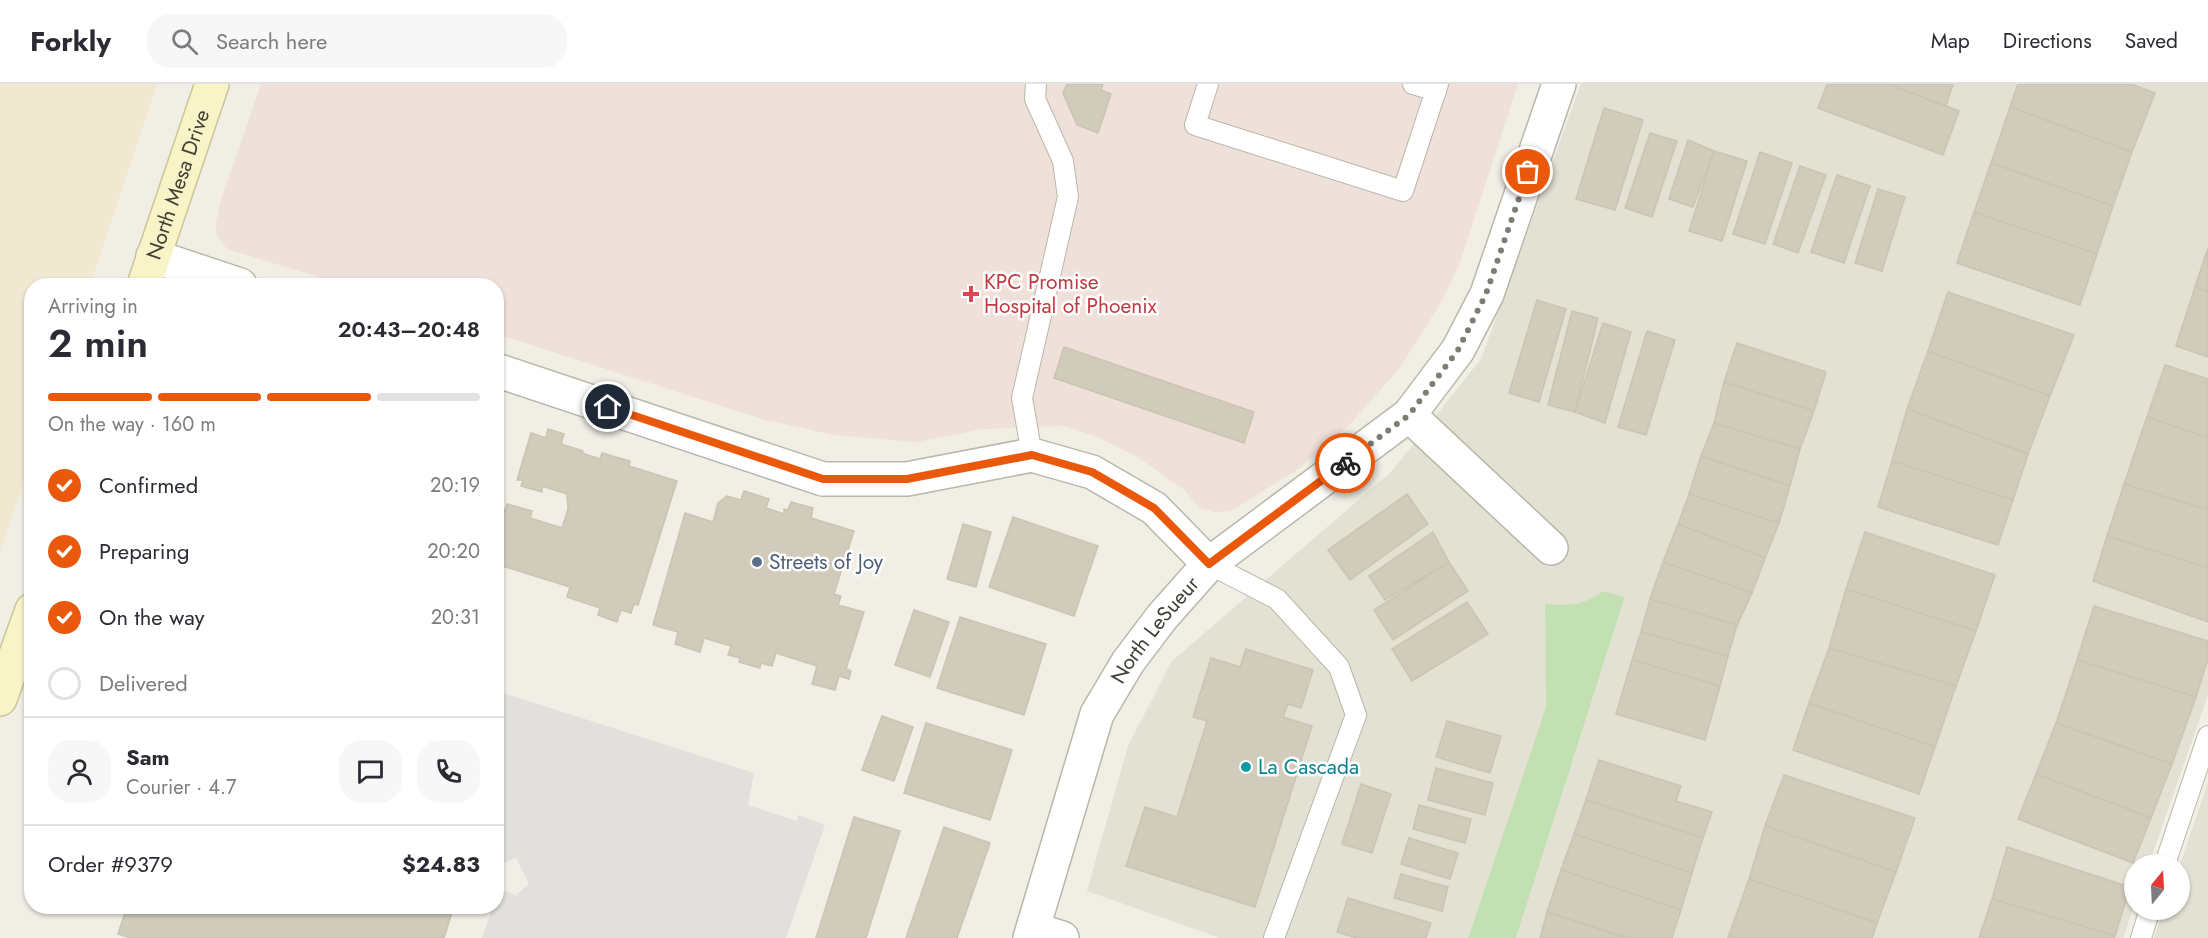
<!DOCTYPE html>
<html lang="en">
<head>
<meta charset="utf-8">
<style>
	:root { --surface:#fff; --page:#f7f7f7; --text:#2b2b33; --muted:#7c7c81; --line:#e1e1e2; --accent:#ea580c }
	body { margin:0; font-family:Jost,sans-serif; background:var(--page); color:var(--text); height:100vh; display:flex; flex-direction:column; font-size:22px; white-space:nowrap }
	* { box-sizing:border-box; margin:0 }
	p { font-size:20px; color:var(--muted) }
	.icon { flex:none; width:33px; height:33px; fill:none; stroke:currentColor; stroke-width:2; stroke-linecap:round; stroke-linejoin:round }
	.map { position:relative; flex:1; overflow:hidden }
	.panel { position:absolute; left:24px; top:194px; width:480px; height:636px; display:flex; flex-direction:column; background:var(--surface); border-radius:24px; box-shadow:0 2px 4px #0004 }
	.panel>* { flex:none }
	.needle { width:39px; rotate:18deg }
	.fabs { position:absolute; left:2124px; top:770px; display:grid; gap:12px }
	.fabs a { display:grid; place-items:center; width:66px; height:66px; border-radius:50%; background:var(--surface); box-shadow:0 2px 4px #0004; font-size:30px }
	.pin { position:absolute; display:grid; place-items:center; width:51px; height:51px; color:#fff; margin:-26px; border:3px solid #fff; border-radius:50%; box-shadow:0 2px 6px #0007 }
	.courier { position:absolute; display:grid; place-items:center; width:60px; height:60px; margin:-30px; border:4px solid #ea580c; border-radius:50%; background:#fff; color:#222; box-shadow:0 2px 8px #0007 }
	.head em { font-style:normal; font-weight:600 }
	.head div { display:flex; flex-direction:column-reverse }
	.head { display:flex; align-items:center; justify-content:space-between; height:102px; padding:0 24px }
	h1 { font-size:39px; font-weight:600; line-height:45px }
	.bar { display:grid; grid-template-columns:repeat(4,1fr); gap:9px 6px; align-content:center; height:72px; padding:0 24px }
	.bar i { height:8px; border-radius:4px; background:var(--line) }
	.bar .on { background:var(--accent) }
	.bar p { grid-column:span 4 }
	.line { display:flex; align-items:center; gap:15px; padding:0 24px; border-top:2px solid var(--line) }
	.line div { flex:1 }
	.round { display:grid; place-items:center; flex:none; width:63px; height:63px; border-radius:24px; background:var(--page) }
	ol { padding:0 24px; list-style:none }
	li { display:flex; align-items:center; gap:18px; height:66px }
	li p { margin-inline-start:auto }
	li .icon { padding:6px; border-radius:50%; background:var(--accent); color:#fff; stroke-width:4 }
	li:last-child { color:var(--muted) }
	li i { width:33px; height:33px; border:3px solid var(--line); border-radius:50% }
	header { display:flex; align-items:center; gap:36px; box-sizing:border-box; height:84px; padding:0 30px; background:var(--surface); border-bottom:2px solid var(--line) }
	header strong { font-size:28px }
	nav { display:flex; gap:33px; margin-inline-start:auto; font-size:21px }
	.search { width:420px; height:54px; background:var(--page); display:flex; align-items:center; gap:15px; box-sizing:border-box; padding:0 21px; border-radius:24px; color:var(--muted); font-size:22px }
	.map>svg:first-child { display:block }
</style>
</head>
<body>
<header>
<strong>Forkly</strong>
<div class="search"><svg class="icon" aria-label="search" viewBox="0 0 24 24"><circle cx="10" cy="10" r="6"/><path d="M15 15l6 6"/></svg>Search here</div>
<nav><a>Map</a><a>Directions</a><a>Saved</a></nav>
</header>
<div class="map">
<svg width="2208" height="854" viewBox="0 0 2208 854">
	<rect width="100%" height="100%" fill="#f0eee5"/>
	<!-- residential -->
	<g fill="#e3e1d3">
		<polygon points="1581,0 2208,0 2208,611 2149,780 2134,780 2134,822 2123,854 1516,854 1625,514 1603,507 1589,518 1566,522 1545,520 1546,623 1468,854 1220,854 1087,807 1128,662 1172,577 1392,387 1481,275"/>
		<polygon points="2208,698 2208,854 2154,854 2164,825 2180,825 2180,781"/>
	</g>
	<!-- commercial -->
	<polygon fill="#f0e8d1" points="0,0 157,0 90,201 32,201 31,376 0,469"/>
	<!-- medical -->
	<polygon fill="#efe0d9" points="261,0 1518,0 1459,181 1440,220 1399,285 1352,338 1300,384 1231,427 1214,428 1200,424 1183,405 1139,374 1095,352 1064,342 983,345 916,358 834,351 762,335 497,250 496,201 345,201 227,165 217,152 216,139 220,119"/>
	<!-- green -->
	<path fill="#c3e0b2" d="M1603,507l22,6 -109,341h-48l78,-231 -1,-103c25,2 38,2 58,-13z"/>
	<!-- parking -->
	<polygon fill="#e1e0dc" points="497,607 754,689 748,721 797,737 798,731 825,741 786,854 482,854 493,822 496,822 499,805 516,811 529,800 516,774 504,779 497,777"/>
	<!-- building -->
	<g fill="#d0cbbb" stroke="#cac4b0" stroke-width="1.5">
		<polygon points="1067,0 1103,0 1101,6 1111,10 1098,49 1077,41 1063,9"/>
		<polygon points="1827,0 1888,0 1959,27 1943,71 1818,24"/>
		<polygon points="1888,0 1953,0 1946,22"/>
		<polygon points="2018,0 2131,0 2155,9 2132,68 2010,23"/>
		<polygon points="2010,23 2132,68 2113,122 1991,79"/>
		<polygon points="1604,24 1643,36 1615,126 1576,115"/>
		<polygon points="1650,49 1677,57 1652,133 1625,124"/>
		<polygon points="1688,56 1714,67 1693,123 1669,115"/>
		<polygon points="1714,67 1747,77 1722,157 1689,147"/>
		<polygon points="1760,68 1792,79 1765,160 1733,150"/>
		<polygon points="1991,79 2113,122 2097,170 1974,128"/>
		<polygon points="1800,82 1826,91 1798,169 1773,160"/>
		<polygon points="1837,91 1870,102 1844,179 1811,168"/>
		<polygon points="1878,105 1905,113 1882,187 1855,179"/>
		<polygon points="1974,128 2097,170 2080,221 1957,179"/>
		<polygon points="2208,164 2208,208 2195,203"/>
		<polygon points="2195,203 2208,208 2208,273 2176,262"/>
		<polygon points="1948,208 2074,251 2050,312 1928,267"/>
		<polygon points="1537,216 1566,225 1539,318 1509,309"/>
		<polygon points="1572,227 1598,234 1575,328 1548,321"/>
		<polygon points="1603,239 1631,248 1605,339 1575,328"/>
		<polygon points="1647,247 1675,256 1646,351 1618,343"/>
		<polygon points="1737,259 1826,288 1814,327 1724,298"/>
		<polygon points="1064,263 1254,328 1244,359 1054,294"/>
		<polygon points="1928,267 2050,312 2028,370 1907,325"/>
		<polygon points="2165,281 2208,295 2208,354 2147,333"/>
		<polygon points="1724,298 1814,327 1800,365 1714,339"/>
		<polygon points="1907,325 2028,370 2013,416 1892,377"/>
		<polygon points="2147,333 2208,354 2208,426 2124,400"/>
		<polygon points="1714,339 1800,365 1790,402 1701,372"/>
		<polygon points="548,345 564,350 561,360 583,367 582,369 600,375 602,369 630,377 629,382 677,397 638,521 634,520 631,529 621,526 617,538 598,531 600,524 567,513 570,503 496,480 496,423 505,426 507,420 532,427 530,434 562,444 568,425 567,410 542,402 542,408 521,402 523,396 517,396 531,349 546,354"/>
		<polygon points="1701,372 1790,402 1779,439 1689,410"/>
		<polygon points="1892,377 2013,416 1998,461 1878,423"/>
		<polygon points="2124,400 2208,426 2208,484 2107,452"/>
		<polygon points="744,407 769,415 766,424 784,430 784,425 788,426 791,418 813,424 811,434 854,447 834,510 841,512 838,521 864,528 846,585 851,587 849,595 839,592 835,606 812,600 817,582 776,569 772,582 761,579 760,584 739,578 740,574 728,571 731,562 704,554 700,568 675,560 678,548 653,541 685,429 713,438 718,419 727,412 741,416"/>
		<polygon points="1407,410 1428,440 1350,496 1328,466"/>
		<polygon points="1689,410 1779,439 1765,474 1678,440"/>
		<polygon points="1013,433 1098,462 1074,532 989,503"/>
		<polygon points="963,440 991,448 976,503 947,495"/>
		<polygon points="1678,440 1765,474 1752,509 1663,478"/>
		<polygon points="1433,448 1449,478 1385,516 1369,492"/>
		<polygon points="1865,448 1995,491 1976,547 1846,505"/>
		<polygon points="2107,452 2208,484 2208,538 2093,497"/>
		<polygon points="1449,478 1468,507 1393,556 1374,526"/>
		<polygon points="1663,478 1752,509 1737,541 1650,515"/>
		<polygon points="1846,505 1976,547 1956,602 1829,564"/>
		<polygon points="1650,515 1737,541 1728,572 1641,548"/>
		<polygon points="1467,518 1488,550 1412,597 1392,565"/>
		<polygon points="2094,522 2208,557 2208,575 2196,613 2077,576"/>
		<polygon points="914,526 949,538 930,593 895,581"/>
		<polygon points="960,533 1046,560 1024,631 937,604"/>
		<polygon points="1641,548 1728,572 1720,602 1632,576"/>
		<polygon points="1829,564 1956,602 1935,663 1809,619"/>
		<polygon points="1246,565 1313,586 1301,624 1288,620 1283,633 1312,642 1255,823 1126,782 1145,723 1177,733 1207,637 1193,633 1211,574 1240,583"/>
		<polygon points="1632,576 1720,602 1705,656 1616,630"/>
		<polygon points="2077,576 2196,613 2172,680 2056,639"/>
		<polygon points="1809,619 1935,663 1919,710 1793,666"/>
		<polygon points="882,632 913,643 894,697 862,686"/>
		<polygon points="1447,637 1501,652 1490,689 1436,673"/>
		<polygon points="926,639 1012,666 990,736 904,709"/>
		<polygon points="2056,639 2172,680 2151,734 2036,690"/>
		<polygon points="1599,676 1681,702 1676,717 1712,728 1703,754 1586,716"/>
		<polygon points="1436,684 1493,699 1485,731 1428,716"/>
		<polygon points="2036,690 2151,734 2133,779 2018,735"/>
		<polygon points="1784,691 1915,734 1896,788 1765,742"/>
		<polygon points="1361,700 1391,710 1372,769 1342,760"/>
		<polygon points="1586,716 1703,754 1692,789 1574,750"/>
		<polygon points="1419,721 1471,735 1465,759 1413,745"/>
		<polygon points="854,733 900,747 866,854 816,854"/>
		<polygon points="1765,742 1896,788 1877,839 1749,795"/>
		<polygon points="944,743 990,759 957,854 906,854"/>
		<polygon points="1574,750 1692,789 1681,826 1561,786"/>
		<polygon points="1409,754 1458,769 1450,795 1401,780"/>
		<polygon points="2007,763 2130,803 2115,852 1992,815"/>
		<polygon points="1561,786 1681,826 1672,854 1627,854 1547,828"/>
		<polygon points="1401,790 1448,803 1442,827 1394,814"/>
		<polygon points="1749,795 1877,839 1872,854 1728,854"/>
		<polygon points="1348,814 1431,839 1426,854 1356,854 1337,848"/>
		<polygon points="1992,815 2115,852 2114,854 1979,854"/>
		<polygon points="127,822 454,822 444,854 131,854 118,850"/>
		<polygon points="1547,828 1627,854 1540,854"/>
	</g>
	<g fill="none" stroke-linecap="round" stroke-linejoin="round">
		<defs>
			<g id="lane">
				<polyline points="1208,0 1195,41 1403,107 1438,0"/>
				<polyline points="1413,0 1436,7"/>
				<polyline points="1032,371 1022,314 1068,113 1063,77 1035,15 1036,0"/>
				<polyline points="1209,480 1277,515 1339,583 1356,631 1274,854"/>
				<polyline points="2165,780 2208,652"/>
				<polyline points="2141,854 2150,825"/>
			</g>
			<g id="street">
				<polyline points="153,172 240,201"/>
				<polyline points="496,286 823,395 907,395 1032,371 1092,388 1154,424 1209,480"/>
				<polyline points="1409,331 1551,464"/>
				<polyline points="1033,845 1062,854"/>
				<path id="s1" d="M1030,854l67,-224 31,-52 34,-45 47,-53 200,-149 49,-65 29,-56 72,-210"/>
			</g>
			<g id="secondary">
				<path id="s2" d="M144,201l68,-201"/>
				<polyline points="0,615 32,526"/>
			</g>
		</defs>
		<!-- lane casing -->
		<use href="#lane" stroke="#bab7a8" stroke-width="22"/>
		<!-- street casing -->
		<use href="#street" stroke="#bab7a8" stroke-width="36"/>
		<!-- secondary casing -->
		<use href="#secondary" stroke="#cbc699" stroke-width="36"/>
		<!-- lane -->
		<use href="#lane" stroke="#fff" stroke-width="20"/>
		<!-- street -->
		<use href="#street" stroke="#fff" stroke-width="33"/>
		<!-- secondary -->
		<use href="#secondary" stroke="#f8f4c7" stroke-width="33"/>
	</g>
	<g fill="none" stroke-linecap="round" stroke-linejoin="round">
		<!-- done -->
		<polyline stroke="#7e7c73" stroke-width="6" stroke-dasharray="0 10.8" points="1345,379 1409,331 1458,266 1486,210 1528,88"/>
		<!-- route -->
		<polyline stroke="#ea580c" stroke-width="8" points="608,323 823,395 907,395 1032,371 1092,388 1154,424 1209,480 1345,379"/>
	</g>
	<!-- markers -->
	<path fill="#e0444e" stroke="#fff" stroke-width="2" d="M968 201h6v6h6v6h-6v6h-6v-6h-6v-6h6z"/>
	<circle fill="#5c6f8a" stroke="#fff" stroke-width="2" cx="757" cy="478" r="6"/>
	<circle fill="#0f9aa8" stroke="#fff" stroke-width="2" cx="1246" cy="683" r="6"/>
	<g text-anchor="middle" stroke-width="5" stroke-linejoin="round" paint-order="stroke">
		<!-- street labels -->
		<g font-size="21" fill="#413f35" stroke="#fff">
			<text dy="7" stroke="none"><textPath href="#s2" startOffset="106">North Mesa Drive</textPath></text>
			<text dy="7" stroke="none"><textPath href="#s1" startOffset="336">North LeSueur</textPath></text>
		</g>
		<!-- health labels -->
		<g font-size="21" fill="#be3a42" stroke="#fff" text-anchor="start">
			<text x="984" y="205">KPC Promise<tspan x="984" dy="24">Hospital of Phoenix</tspan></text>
		</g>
		<!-- service labels -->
		<g font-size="21" fill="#4e5e75" stroke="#fff" text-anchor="start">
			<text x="769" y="485">Streets of Joy</text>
		</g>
		<!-- culture labels -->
		<g font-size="21" fill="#0d838f" stroke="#fff" text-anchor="start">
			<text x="1258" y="690">La Cascada</text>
		</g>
	</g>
</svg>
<div class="fabs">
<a><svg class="needle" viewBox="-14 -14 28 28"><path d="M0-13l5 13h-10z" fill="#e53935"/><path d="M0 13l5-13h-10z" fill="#7c7c81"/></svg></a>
</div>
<div class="pin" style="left:1528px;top:88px;background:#ea580c"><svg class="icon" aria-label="bag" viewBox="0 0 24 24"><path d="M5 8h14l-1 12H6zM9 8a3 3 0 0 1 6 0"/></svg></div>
<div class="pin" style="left:608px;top:323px;background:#1f2937"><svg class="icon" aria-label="home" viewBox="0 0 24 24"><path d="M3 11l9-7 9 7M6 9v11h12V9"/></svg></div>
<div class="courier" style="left:1345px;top:379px"><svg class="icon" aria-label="bike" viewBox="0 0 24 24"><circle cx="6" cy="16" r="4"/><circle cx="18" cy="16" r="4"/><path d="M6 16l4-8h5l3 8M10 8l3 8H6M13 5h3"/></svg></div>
<section class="panel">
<div class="head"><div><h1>2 min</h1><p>Arriving in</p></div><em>20:43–20:48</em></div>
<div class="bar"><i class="on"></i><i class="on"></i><i class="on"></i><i></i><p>On the way · 160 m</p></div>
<ol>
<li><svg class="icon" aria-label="check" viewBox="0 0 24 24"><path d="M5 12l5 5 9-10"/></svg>Confirmed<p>20:19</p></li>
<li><svg class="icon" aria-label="check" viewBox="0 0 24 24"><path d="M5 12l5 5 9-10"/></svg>Preparing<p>20:20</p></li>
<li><svg class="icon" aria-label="check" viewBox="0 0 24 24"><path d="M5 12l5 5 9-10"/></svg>On the way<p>20:31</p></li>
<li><i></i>Delivered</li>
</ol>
<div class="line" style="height:108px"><a class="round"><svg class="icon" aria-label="person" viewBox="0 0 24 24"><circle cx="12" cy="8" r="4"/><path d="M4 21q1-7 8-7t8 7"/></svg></a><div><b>Sam</b><p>Courier · 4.7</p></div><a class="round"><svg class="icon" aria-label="chat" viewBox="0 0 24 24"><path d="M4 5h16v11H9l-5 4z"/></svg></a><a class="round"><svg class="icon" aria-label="phone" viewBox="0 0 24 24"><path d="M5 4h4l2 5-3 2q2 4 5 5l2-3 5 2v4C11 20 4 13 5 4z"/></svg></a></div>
<div class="line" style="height:78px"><div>Order #9379</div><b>$24.83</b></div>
</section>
</div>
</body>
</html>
